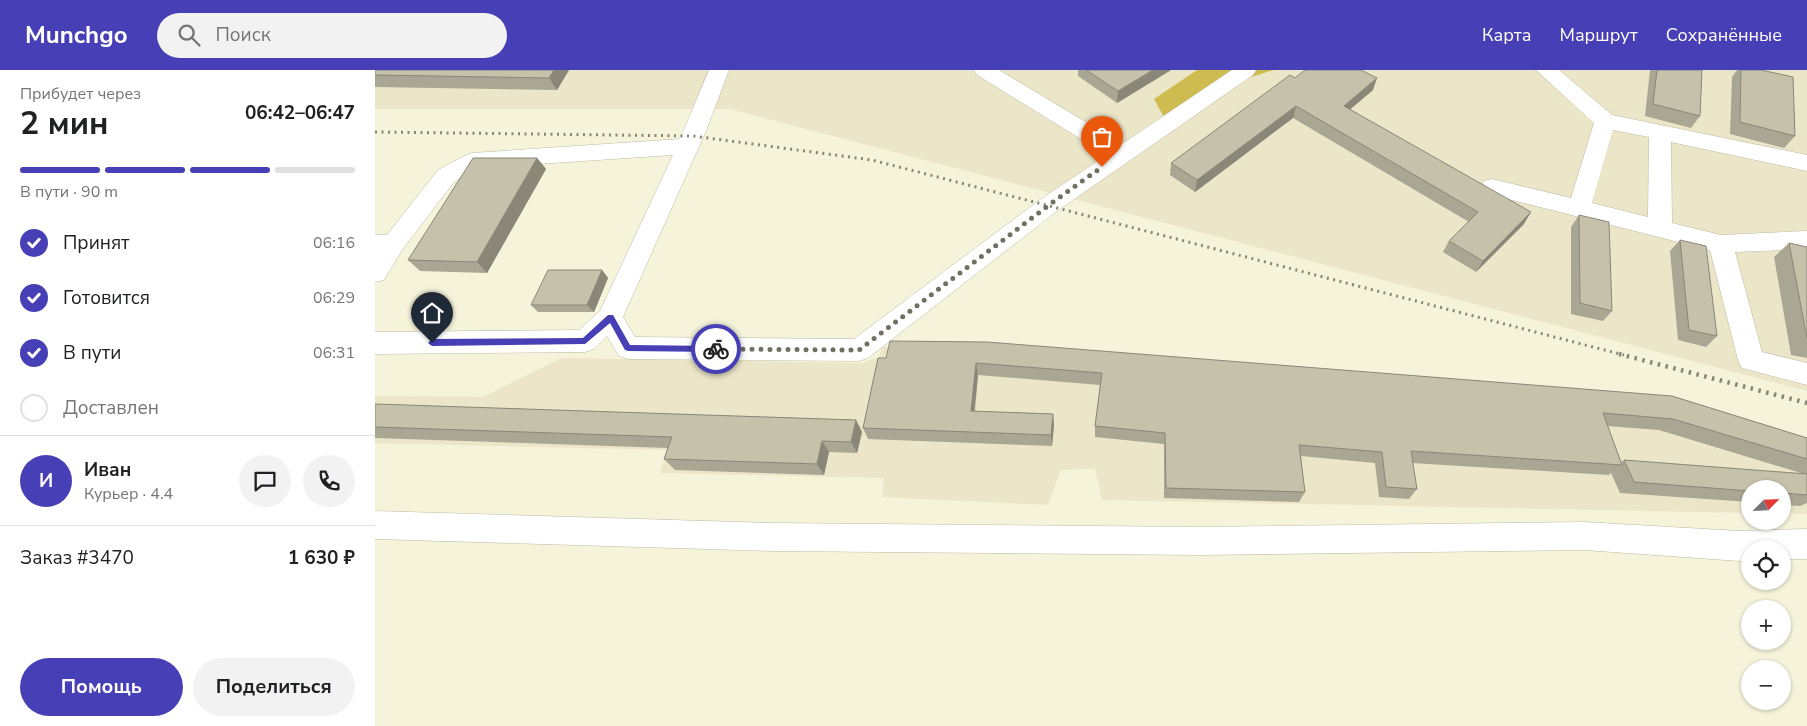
<!DOCTYPE html>
<html lang="ru">
<head>
<meta charset="utf-8">
<style>
	:root { --surface:#fff; --page:#f2f2f2; --text:#202124; --muted:#757577; --line:#e0e0e0; --accent:#473fb5 }
	body { margin:0; font-family:"Nunito Sans",sans-serif; background:var(--page); color:var(--text); height:100vh; display:flex; flex-direction:column; font-size:19px; white-space:nowrap }
	* { box-sizing:border-box; margin:0 }
	p { font-size:16px; color:var(--muted) }
	.icon { flex:none; width:28px; height:28px; fill:none; stroke:currentColor; stroke-width:2; stroke-linecap:round; stroke-linejoin:round }
	.map { position:relative; flex:1; overflow:hidden }
	.details { display:flex; flex-direction:column; background:var(--surface); width:375px }
	.details>* { flex:none }
	.needle { width:32px; rotate:66deg }
	.fabs { position:absolute; left:1366px; top:410px; display:grid; gap:10px }
	.fabs a { display:grid; place-items:center; width:50px; height:50px; border-radius:50%; background:var(--surface); box-shadow:0 1px 4px #0004; font-size:25px }
	.pin { position:absolute; display:grid; place-items:center; width:42px; height:42px; color:#fff; margin:-51px -21px; border-radius:50% 50% 50% 0; rotate:-45deg; box-shadow:0 0 5px #0007 }
	.pin .icon { rotate:45deg }
	.courier { position:absolute; display:grid; place-items:center; width:50px; height:50px; margin:-25px; border:4px solid #473fb5; border-radius:50%; background:#fff; color:#222; box-shadow:0 1px 6px #0007 }
	.headline em { font-style:normal; font-weight:700 }
	.headline div { display:flex; flex-direction:column-reverse }
	.headline { display:flex; align-items:center; justify-content:space-between; height:85px; padding:0 20px }
	h1 { font-size:32px; font-weight:700; line-height:38px }
	.bar { display:grid; grid-template-columns:repeat(4,1fr); gap:8px 5px; align-content:center; height:60px; padding:0 20px }
	.bar i { height:6px; border-radius:4px; background:var(--line) }
	.bar .on { background:var(--accent) }
	.bar p { grid-column:span 4 }
	.line { display:flex; align-items:center; gap:12px; padding:0 20px; border-top:1px solid var(--line) }
	.line div { flex:1 }
	.round { display:grid; place-items:center; flex:none; width:52px; height:52px; border-radius:26px; background:var(--page) }
	ol { padding:0 20px; list-style:none }
	li { display:flex; align-items:center; gap:15px; height:55px }
	li p { margin-inline-start:auto }
	li .icon { padding:5px; border-radius:50%; background:var(--accent); color:#fff; stroke-width:4 }
	li:last-child { color:var(--muted) }
	li i { width:28px; height:28px; border:2px solid var(--line); border-radius:50% }
	.button { display:flex; gap:10px; margin-top:auto; padding:10px 20px }
	.button a { flex:1; height:58px; border-radius:30px; background:var(--accent); color:#fff; font-size:20px; font-weight:700; line-height:58px; text-align:center }
	.button a+a { background:var(--page); color:var(--text) }
	header { display:flex; align-items:center; gap:30px; box-sizing:border-box; height:70px; padding:0 25px; background:var(--accent); color:#fff }
	header strong { font-size:24px }
	nav { display:flex; gap:28px; margin-inline-start:auto; font-size:18px }
	.search { width:350px; height:45px; background:var(--page); display:flex; align-items:center; gap:12px; box-sizing:border-box; padding:0 18px; border-radius:28px; color:var(--muted); font-size:19px }
	main { display:flex; flex:1; min-height:0 }
	.map>svg:first-child { display:block }
</style>
</head>
<body>
<header>
<strong>Munchgo</strong>
<div class="search"><svg class="icon" aria-label="search" viewBox="0 0 24 24"><circle cx="10" cy="10" r="6"/><path d="M15 15l6 6"/></svg>Поиск</div>
<nav><a>Карта</a><a>Маршрут</a><a>Сохранённые</a></nav>
</header>
<main>
<section class="details">
<div class="headline"><div><h1>2 мин</h1><p>Прибудет через</p></div><em>06:42–06:47</em></div>
<div class="bar"><i class="on"></i><i class="on"></i><i class="on"></i><i></i><p>В пути · 90 m</p></div>
<ol>
<li><svg class="icon" aria-label="check" viewBox="0 0 24 24"><path d="M5 12l5 5 9-10"/></svg>Принят<p>06:16</p></li>
<li><svg class="icon" aria-label="check" viewBox="0 0 24 24"><path d="M5 12l5 5 9-10"/></svg>Готовится<p>06:29</p></li>
<li><svg class="icon" aria-label="check" viewBox="0 0 24 24"><path d="M5 12l5 5 9-10"/></svg>В пути<p>06:31</p></li>
<li><i></i>Доставлен</li>
</ol>
<div class="line" style="height:90px"><b class="round" style="background:var(--accent);color:#fff">И</b><div><b>Иван</b><p>Курьер · 4.4</p></div><a class="round"><svg class="icon" aria-label="chat" viewBox="0 0 24 24"><path d="M4 5h16v11H9l-5 4z"/></svg></a><a class="round"><svg class="icon" aria-label="phone" viewBox="0 0 24 24"><path d="M5 4h4l2 5-3 2q2 4 5 5l2-3 5 2v4C11 20 4 13 5 4z"/></svg></a></div>
<div class="line" style="height:65px"><div>Заказ #3470</div><b>1 630 ₽</b></div>
<div class="button"><a>Помощь</a><a>Поделиться</a></div>
</section>
<div class="map">
<svg width="1432" height="656" viewBox="0 0 1432 656">
	<rect width="100%" height="100%" fill="#f6f3db"/>
	<!-- built -->
	<g fill="#ebe6c8">
		<polygon points="0,0 1432,0 1432,321 355,39 0,39"/>
		<polygon points="507,277 603,279 1282,336 1432,384 1432,444 1408,443 1408,419 1375,419 1375,443 727,430 720,399 686,400 673,435 507,427 509,408 285,403 292,380 0,373 0,326 108,327 187,288 487,293 504,287"/>
	</g>
	<!-- forest -->
	<polygon fill="#cfbc51" points="822,0 899,0 873,8 840,32 789,47 779,29"/>
	<g fill="none" stroke-linecap="round" stroke-linejoin="round">
		<defs>
			<g id="minor">
				<polygon points="334,0 354,0 331,61 248,247 260,267 479,269 666,129 732,85 602,5 599,0 624,0 747,74 857,0 881,0 878,5 682,141 493,288 484,291 253,289 244,286 232,266 219,279 210,282 0,284 0,262 204,260 225,241 298,85 102,98 79,112 27,180 9,210 0,212 0,165 12,165 63,100 89,86 97,83 305,69"/>
				<path d="M1161,0h23l53,45 195,40v16l-136,-29 1,81 49,12 86,-4v18l-72,3 27,100 45,11v22l-65,-17 -4,-8 -28,-110 -226,-57 -3,-6 3,-6 8,-2 79,19 23,-75zM1238,60l36,7 -1,80 -56,-14z"/>
				<polygon points="0,441 398,453 825,457 1209,452 1365,461 1432,459 1432,489 1408,489 1408,479 1375,479 1375,490 1365,491 1209,480 825,485 398,481 0,469"/>
			</g>
		</defs>
		<!-- minor casing -->
		<use href="#minor" stroke="#bcb9a2" stroke-width="1"/>
		<!-- minor -->
		<use href="#minor" fill="#fff" fill-rule="evenodd"/>
		<!-- rail-far1 -->
		<polyline stroke="#888575" stroke-width="3" stroke-dasharray="2 4.5" stroke-linecap="butt" points="0,62 318,66 497,90 1249,285"/>
		<!-- rail -->
		<polyline stroke="#888575" stroke-width="4.5" stroke-dasharray="2.5 5.5" stroke-linecap="butt" points="1244,284 1432,333"/>
	</g>
	<!-- wall -->
	<g fill="#a9a693" fill-rule="evenodd">
		<polygon points="0,0 194,0 182,20 0,17"/>
		<polygon points="703,0 796,0 742,33 703,6"/>
		<polygon points="1275,0 1327,0 1325,46 1316,58 1270,46"/>
		<polygon points="1362,0 1386,0 1420,66 1409,78 1355,64 1357,7"/>
		<polygon points="920,8 998,20 975,39 1149,154 1101,202 1068,182 1074,171 1094,152 918,48 820,122 795,105 796,93"/>
		<polygon points="162,88 171,99 112,203 45,201 33,190"/>
		<polygon points="1204,145 1237,241 1228,251 1196,244 1196,157"/>
		<polygon points="1305,170 1342,266 1331,277 1303,270 1295,181"/>
		<polygon points="1414,173 1432,177 1432,288 1416,285 1399,187"/>
		<polygon points="227,200 233,208 219,242 163,242 156,235"/>
		<path d="M503,288l794,38 135,42v65l-7,3 -17,-1v-16h-33v13l-130,-9 -9,-20 -2,2 -197,-12 5,26 -8,10 -30,-2 -4,-34 -74,-7 4,36 -6,10 -135,-4v-54l-69,-7v-11l5,-41 -122,-10 -3,36 78,3 1,11 -2,21 -184,-7 -5,-11zM1232,356l52,4 145,44 -180,-14 -3,2z"/>
		<polygon points="0,334 481,350 487,362 482,383 454,382 449,405 300,400 289,389 293,378 0,368"/>
	</g>
	<!-- shaded-wall -->
	<g fill="#8a8778">
		<polygon points="179,0 194,0 182,20 174,8"/>
		<polygon points="778,0 796,0 742,33 743,21"/>
		<polygon points="1002,8 998,20 965,48 969,36"/>
		<polygon points="921,36 918,48 820,122 822,110"/>
		<polygon points="162,88 171,99 112,203 102,192"/>
		<polygon points="1156,142 1149,154 1101,202 1108,191"/>
		<polygon points="227,200 233,208 219,242 212,235"/>
		<polygon points="601,293 603,305 598,352 596,341"/>
		<polygon points="678,344 679,355 677,376 676,365"/>
		<polygon points="481,350 487,362 482,383 476,372"/>
		<polygon points="447,371 454,382 449,405 442,394"/>
	</g>
	<!-- building -->
	<g fill="#c5c1ab" stroke="#8a8778">
		<polygon points="0,0 179,0 174,8 0,5"/>
		<polygon points="711,0 778,0 743,21"/>
		<polygon points="930,0 986,0 1002,8 969,36 1156,142 1108,191 1074,171 1103,142 921,36 822,110 796,93 915,5 920,8"/>
		<polygon points="1282,0 1327,0 1325,46 1278,34"/>
		<polygon points="1366,0 1386,0 1418,7 1420,66 1365,52"/>
		<polygon points="98,88 162,88 102,192 33,190"/>
		<polygon points="1204,145 1234,152 1237,241 1205,233"/>
		<polygon points="1305,170 1331,176 1342,266 1314,260"/>
		<polygon points="1414,173 1432,177 1432,268"/>
		<polygon points="173,200 227,200 212,235 156,235"/>
		<polygon points="515,271 612,272 1297,326 1432,368 1432,389 1298,349 1228,343 1247,395 1036,381 1042,419 1011,417 1007,382 924,375 930,422 791,418 790,363 720,356 727,303 601,293 596,341 678,344 676,365 488,358 503,288 511,288"/>
		<polygon points="0,334 481,350 476,372 447,371 442,394 289,389 297,367 0,357"/>
		<polygon points="1249,390 1432,404 1432,425 1408,423 1408,419 1375,419 1375,421 1259,412"/>
	</g>
	<!-- route -->
	<polygon fill="#473fb5" points="233,245 238,245 255,275 341,276 345,279 341,282 253,281 250,280 235,253 210,274 57,276 53,273 57,269 208,268"/>
	<g fill="none" stroke-linecap="round" stroke-linejoin="round">
		<!-- done -->
		<polyline stroke="#737062" stroke-width="5" stroke-dasharray="0 9" points="341,279 484,280 674,135 727,97"/>
	</g>
</svg>
<div class="fabs">
<a><svg class="needle" viewBox="-14 -14 28 28"><path d="M0-13l5 13h-10z" fill="#e53935"/><path d="M0 13l5-13h-10z" fill="#757577"/></svg></a>
<a><svg class="icon" aria-label="locate" viewBox="0 0 24 24"><circle cx="12" cy="12" r="6"/><path d="M12 2v4M12 18v4M2 12h4M18 12h4"/></svg></a>
<a>+</a>
<a>−</a>
</div>
<div class="pin" style="left:727px;top:97px;background:#ea580c"><svg class="icon" aria-label="bag" viewBox="0 0 24 24"><path d="M5 8h14l-1 12H6zM9 8a3 3 0 0 1 6 0"/></svg></div>
<div class="pin" style="left:57px;top:273px;background:#1f2937"><svg class="icon" aria-label="home" viewBox="0 0 24 24"><path d="M3 11l9-7 9 7M6 9v11h12V9"/></svg></div>
<div class="courier" style="left:341px;top:279px"><svg class="icon" aria-label="bike" viewBox="0 0 24 24"><circle cx="6" cy="16" r="4"/><circle cx="18" cy="16" r="4"/><path d="M6 16l4-8h5l3 8M10 8l3 8H6M13 5h3"/></svg></div>
</div>
</main>
</body>
</html>
